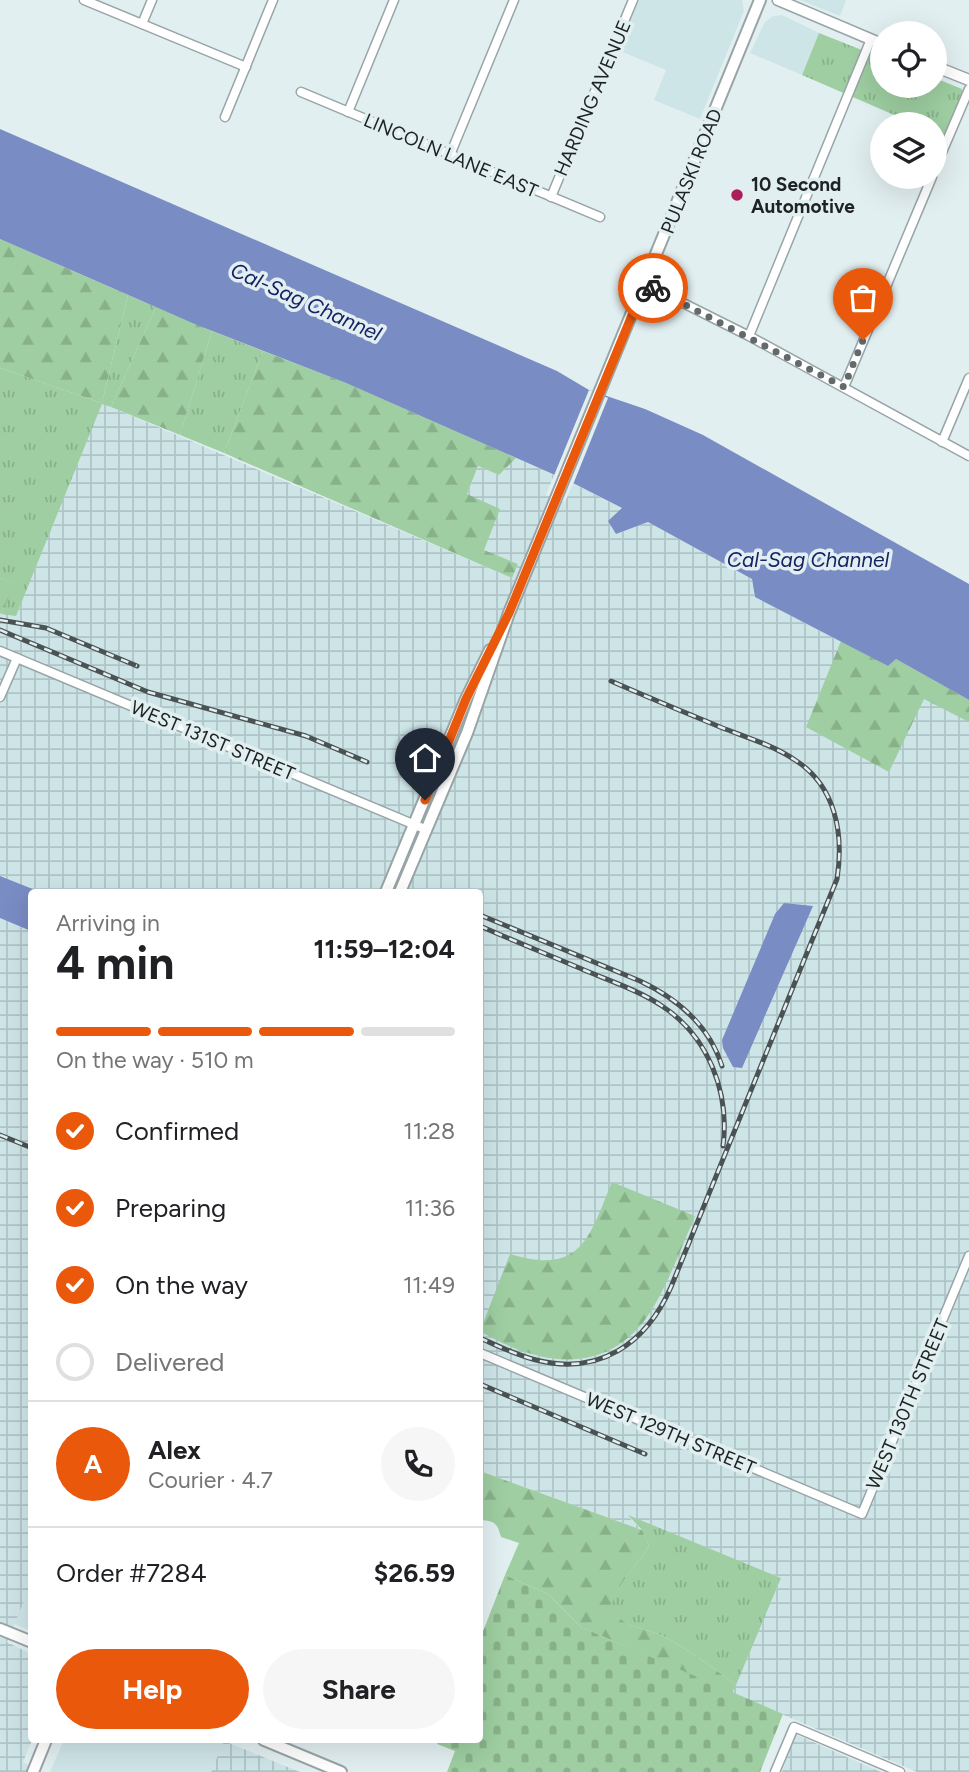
<!DOCTYPE html>
<html lang="en">
<head>
<meta charset="utf-8">
<style>
	:root { --surface:#fff; --page:#f6f6f6; --text:#202124; --muted:#757577; --line:#e0e0e0; --accent:#ea580c }
	body { margin:0; font-family:Figtree,sans-serif; background:var(--page); color:var(--text); height:100vh; display:flex; flex-direction:column; font-size:26px; white-space:nowrap }
	* { box-sizing:border-box; margin:0 }
	p { font-size:23px; color:var(--muted) }
	.icon { flex:none; width:38px; height:38px; fill:none; stroke:currentColor; stroke-width:2; stroke-linecap:round; stroke-linejoin:round }
	.map { position:relative; flex:1; overflow:hidden }
	.panel { position:absolute; left:28px; top:889px; width:455px; height:854px; display:flex; flex-direction:column; background:var(--surface); border-radius:7px; box-shadow:0 7px 28px #0002 }
	.panel>* { flex:none }
	.controls { position:absolute; left:870px; top:21px; display:grid; gap:14px }
	.controls a { display:grid; place-items:center; width:77px; height:77px; border-radius:50%; background:var(--surface); box-shadow:0 7px 28px #0002; font-size:35px }
	.pin { position:absolute; display:grid; place-items:center; width:60px; height:60px; color:#fff; margin:-72px -30px; border-radius:50% 50% 50% 0; rotate:-45deg; box-shadow:0 0 7px #0007 }
	.pin .icon { rotate:45deg }
	.courier { position:absolute; display:grid; place-items:center; width:70px; height:70px; margin:-35px; border:5px solid #ea580c; border-radius:50%; background:#fff; color:#222; box-shadow:0 2px 9px #0007 }
	.overview em { font-style:normal; font-weight:700 }
	.overview div { display:flex; flex-direction:column-reverse }
	.overview { display:flex; align-items:center; justify-content:space-between; height:119px; padding:0 28px }
	h1 { font-size:46px; font-weight:700; line-height:52px }
	.bar { display:grid; grid-template-columns:repeat(4,1fr); gap:10px 7px; align-content:center; height:84px; padding:0 28px }
	.bar i { height:9px; border-radius:5px; background:var(--line) }
	.bar .selected { background:var(--accent) }
	.bar p { grid-column:span 4 }
	.line { display:flex; align-items:center; gap:18px; padding:0 28px; border-top:2px solid var(--line) }
	.line div { flex:1 }
	.round { display:grid; place-items:center; flex:none; width:74px; height:74px; border-radius:37px; background:var(--page) }
	ol { padding:0 28px; list-style:none }
	li { display:flex; align-items:center; gap:21px; height:77px }
	li p { margin-inline-start:auto }
	li .icon { padding:7px; border-radius:50%; background:var(--accent); color:#fff; stroke-width:4 }
	li:last-child { color:var(--muted) }
	li i { width:38px; height:38px; border:4px solid var(--line); border-radius:50% }
	.cta { display:flex; gap:14px; margin-top:auto; padding:14px 28px }
	.cta a { flex:1; height:80px; border-radius:42px; background:var(--accent); color:#fff; font-size:28px; font-weight:700; line-height:80px; text-align:center }
	.cta a+a { background:var(--page); color:var(--text) }
	.map>svg:first-child { display:block }
</style>
</head>
<body>
<div class="map">
<svg width="969" height="1772" viewBox="0 0 969 1772">
	<defs>
		<pattern id="industrial-grid" width="8" height="8" patternUnits="userSpaceOnUse" patternTransform="scale(1.75)"><rect width="8" height="8" fill="#cee5e8"/><path d="M0 4h8M4 0v8" fill="none" stroke="#b0c4c7"/></pattern>
		<pattern id="grass-tufts" width="24" height="20" patternUnits="userSpaceOnUse" patternTransform="scale(1.75)"><rect width="24" height="20" fill="#9ecea1"/><path d="M3 7l-1-3M5 7V3M7 7l1-3M15 17l-1-3M17 17v-4M19 17l1-3" fill="none" stroke="#88b18a"/></pattern>
		<pattern id="forest-firs" width="22" height="20" patternUnits="userSpaceOnUse" patternTransform="scale(1.75)"><rect width="22" height="20" fill="#9ecea1"/><path d="M5 1l3.5 6h-7zM16 11l3.5 6h-7z" fill="#88b18a"/></pattern>
		<pattern id="cemetery-stones" width="16" height="16" patternUnits="userSpaceOnUse" patternTransform="scale(1.75)"><rect width="16" height="16" fill="#9ecea1"/><path d="M2 7V4a2 2 0 0 1 4 0v3zM10 15v-3a2 2 0 0 1 4 0v3z" fill="#88b18a"/></pattern>
	</defs>
	<rect width="100%" height="100%" fill="#e2eff1"/>
	<!-- built -->
	<g fill="#cee5e8">
		<polygon points="627,0 742,0 744,11 700,119 654,100 666,70 608,46"/>
		<polygon points="800,0 846,0 840,16"/>
		<polygon points="782,15 819,33 802,75 750,53 765,22 773,16"/>
		<polygon points="31,1582 31,1631 14,1624"/>
		<polygon points="64,1740 220,1740 224,1741 211,1772 50,1772"/>
	</g>
	<!-- industrial -->
	<g fill="url(#industrial-grid)">
		<polygon points="102,403 512,578 518,564 483,550 467,494 478,466 499,475 516,458 554,475 546,495 565,502 573,483 623,509 616,534 648,522 752,579 755,597 888,666 896,659 969,700 969,1772 917,1772 732,1693 781,1578 629,1517 642,1530 480,1471 480,892 32,892 32,1582 7,1642 31,1654 32,1740 23,1762 40,1772 0,1772 0,613 16,615"/>
		<polygon points="795,1734 881,1772 782,1772"/>
		<polygon points="224,1741 300,1772 211,1772"/>
	</g>
	<!-- grass -->
	<g fill="url(#grass-tufts)">
		<polygon points="819,33 882,58 882,86 934,86 935,78 962,89 962,97 944,137 935,133 934,124 915,124 802,75"/>
		<polygon points="128,295 156,307 111,407 102,404 16,616 1,614 14,584 0,578 0,368 102,403"/>
		<polygon points="212,331 263,351 224,453 180,435"/>
		<path d="M628,1515l153,63 -45,107c-22,-17 -45,-33 -69,-47 -20,-11 -42,-8 -57,-29 5,-25 27,-41 39,-64l-7,-15z"/>
	</g>
	<!-- forest -->
	<g fill="url(#forest-firs)">
		<polygon points="0,239 128,295 102,403 0,368"/>
		<polygon points="156,307 212,331 180,435 111,407"/>
		<polygon points="263,351 346,383 516,458 499,475 478,466 467,494 500,509 484,550 518,564 512,578 224,453"/>
		<polygon points="0,578 15,584 1,614 0,613"/>
		<polygon points="841,641 888,666 896,659 969,700 969,722 924,699 889,772 806,727"/>
		<path d="M612,1182l83,34c-12,28 -23,57 -37,83 -41,78 -112,71 -178,32l30,-77c72,22 79,-17 102,-72z"/>
		<path d="M480,1471l162,59 7,15c-12,23 -34,39 -38,64 14,21 36,18 56,29 24,14 47,30 69,47l-4,8 -151,-66 -33,-33 -43,-19 14,-32 -18,-6c-4,-15 -7,-16 -21,-17z"/>
	</g>
	<!-- cemetery -->
	<polygon fill="url(#cemetery-stones)" points="505,1575 548,1594 581,1627 783,1714 760,1772 447,1772 455,1751 437,1744 439,1740 480,1740 480,1639"/>
	<!-- water -->
	<g fill="#798cc4">
		<polygon points="0,129 557,371 589,390 645,409 703,435 969,584 969,700 896,659 888,666 755,597 752,579 648,522 616,534 608,521 622,508 573,483 346,383 197,325 0,239"/>
		<polygon points="0,876 40,892 32,892 31,931 0,918"/>
		<polygon points="784,903 813,906 742,1068 733,1067 723,1048 722,1040 775,914"/>
	</g>
	<!-- pier -->
	<polygon fill="#e2eff1" points="589,390 608,398 572,487 553,478"/>
	<g fill="none" stroke-linecap="round" stroke-linejoin="round">
		<defs>
			<g id="minor">
				<polyline points="84,0 246,67"/>
				<polyline points="142,24 152,0"/>
				<polyline points="301,92 600,217"/>
				<polyline points="348,112 394,0"/>
				<polyline points="225,117 273,0"/>
				<polyline points="450,155 514,0"/>
				<polyline points="934,171 969,89"/>
				<polyline points="551,197 633,0"/>
				<polyline points="645,284 749,336 969,456"/>
				<polyline points="749,336 871,39"/>
				<polyline points="844,387 932,177"/>
				<polyline points="942,442 969,378"/>
				<polyline points="0,651 427,830"/>
				<polyline points="0,697 17,658"/>
				<polyline points="480,1353 862,1514 969,1256"/>
				<polyline points="775,1772 794,1727 900,1772"/>
			</g>
			<g id="tertiary">
				<polyline points="778,0 882,44"/>
				<polyline points="934,66 969,80"/>
			</g>
			<g id="secondary">
				<polyline points="386,892 466,699 490,650"/>
				<polyline points="400,892 467,733 509,613 760,0"/>
				<polyline points="0,1629 32,1642"/>
				<polyline points="264,1740 341,1772"/>
				<polyline points="33,1772 46,1740"/>
			</g>
		</defs>
		<!-- minor casing -->
		<use href="#minor" stroke="#98a4a6" stroke-width="11"/>
		<!-- tertiary casing -->
		<use href="#tertiary" stroke="#98a4a6" stroke-width="13"/>
		<!-- secondary casing -->
		<use href="#secondary" stroke="#98a4a6" stroke-width="14"/>
		<!-- minor -->
		<use href="#minor" stroke="#fff" stroke-width="8"/>
		<!-- tertiary -->
		<use href="#tertiary" stroke="#fff" stroke-width="10"/>
		<!-- secondary -->
		<use href="#secondary" stroke="#fff" stroke-width="10"/>
		<defs>
			<g id="rail">
				<polyline points="0,620 46,628 137,666"/>
				<polyline points="0,630 148,692 306,736 367,762"/>
				<path d="M480,915l160,66c38,18 69,44 82,85"/>
				<path d="M480,926c34,15 69,29 104,44 26,11 54,20 78,36 46,30 68,86 61,140"/>
				<polyline points="0,1135 32,1148"/>
				<path d="M480,1338c18,8 36,17 56,22 63,16 110,-16 135,-73l166,-408c7,-45 -1,-93 -42,-119 -22,-15 -50,-23 -75,-33 -36,-15 -73,-30 -109,-46"/>
				<polyline points="480,1384 645,1454"/>
			</g>
		</defs>
		<!-- rail casing -->
		<use href="#rail" stroke="#4b5253" stroke-width="5"/>
		<!-- rail -->
		<use href="#rail" stroke="#e2eff1" stroke-width="2.5" stroke-dasharray="8" stroke-linecap="butt"/>
	</g>
	<g fill="none" stroke-linecap="round" stroke-linejoin="round">
		<!-- done -->
		<polyline stroke="#626a6b" stroke-width="7" stroke-dasharray="0 12.6" points="653,288 844,387 863,340"/>
		<!-- route -->
		<polyline stroke="#ea580c" stroke-width="9" points="425,800 466,699 509,613 645,284 653,288"/>
	</g>
	<!-- markers -->
	<circle fill="#ac1e5a" stroke="#e2eff1" stroke-width="2.5" cx="737" cy="195" r="7"/>
	<g text-anchor="middle" stroke-width="7" stroke-linejoin="round" paint-order="stroke">
		<!-- street labels -->
		<g font-size="19" fill="#1d2223" stroke="#e2eff1">
			<text transform="translate(592 98) rotate(-67)" y="7">HARDING AVENUE</text>
			<text transform="translate(451 155) rotate(23)" y="7">LINCOLN LANE EAST</text>
			<text transform="translate(691 171) rotate(-68)" y="7">PULASKI ROAD</text>
			<text transform="translate(213 740) rotate(23)" y="7">WEST 131ST STREET</text>
			<text transform="translate(907 1404) rotate(-67)" y="7">WEST 130TH STREET</text>
			<text transform="translate(671 1433) rotate(23)" y="7">WEST 129TH STREET</text>
		</g>
		<!-- poi labels -->
		<g font-size="19" font-weight="bold" fill="#1d2223" stroke="#e2eff1" text-anchor="start">
			<text x="751" y="191">10 Second<tspan x="751" dy="22">Automotive</tspan></text>
		</g>
		<!-- water labels -->
		<g font-size="21" font-style="italic" fill="#162265" stroke="#e2eff1">
			<text transform="translate(306 302) rotate(24)" y="7">Cal-Sag Channel</text>
			<text x="808" y="567">Cal-Sag Channel</text>
		</g>
	</g>
</svg>
<div class="controls">
<a><svg class="icon" aria-label="locate" viewBox="0 0 24 24"><circle cx="12" cy="12" r="6"/><path d="M12 2v4M12 18v4M2 12h4M18 12h4"/></svg></a>
<a><svg class="icon" aria-label="layers" viewBox="0 0 24 24"><path d="M12 4l9 5-9 5-9-5zM3 14l9 5 9-5"/></svg></a>
</div>
<div class="pin" style="left:863px;top:340px;background:#ea580c"><svg class="icon" aria-label="bag" viewBox="0 0 24 24"><path d="M5 8h14l-1 12H6zM9 8a3 3 0 0 1 6 0"/></svg></div>
<div class="pin" style="left:425px;top:800px;background:#1f2937"><svg class="icon" aria-label="home" viewBox="0 0 24 24"><path d="M3 11l9-7 9 7M6 9v11h12V9"/></svg></div>
<div class="courier" style="left:653px;top:288px"><svg class="icon" aria-label="bike" viewBox="0 0 24 24"><circle cx="6" cy="16" r="4"/><circle cx="18" cy="16" r="4"/><path d="M6 16l4-8h5l3 8M10 8l3 8H6M13 5h3"/></svg></div>
<section class="panel">
<div class="overview"><div><h1>4 min</h1><p>Arriving in</p></div><em>11:59–12:04</em></div>
<div class="bar"><i class="selected"></i><i class="selected"></i><i class="selected"></i><i></i><p>On the way · 510 m</p></div>
<ol>
<li><svg class="icon" aria-label="check" viewBox="0 0 24 24"><path d="M5 12l5 5 9-10"/></svg>Confirmed<p>11:28</p></li>
<li><svg class="icon" aria-label="check" viewBox="0 0 24 24"><path d="M5 12l5 5 9-10"/></svg>Preparing<p>11:36</p></li>
<li><svg class="icon" aria-label="check" viewBox="0 0 24 24"><path d="M5 12l5 5 9-10"/></svg>On the way<p>11:49</p></li>
<li><i></i>Delivered</li>
</ol>
<div class="line" style="height:126px"><b class="round" style="background:var(--accent);color:#fff">A</b><div><b>Alex</b><p>Courier · 4.7</p></div><a class="round"><svg class="icon" aria-label="phone" viewBox="0 0 24 24"><path d="M5 4h4l2 5-3 2q2 4 5 5l2-3 5 2v4C11 20 4 13 5 4z"/></svg></a></div>
<div class="line" style="height:91px"><div>Order #7284</div><b>$26.59</b></div>
<div class="cta"><a>Help</a><a>Share</a></div>
</section>
</div>
</body>
</html>
